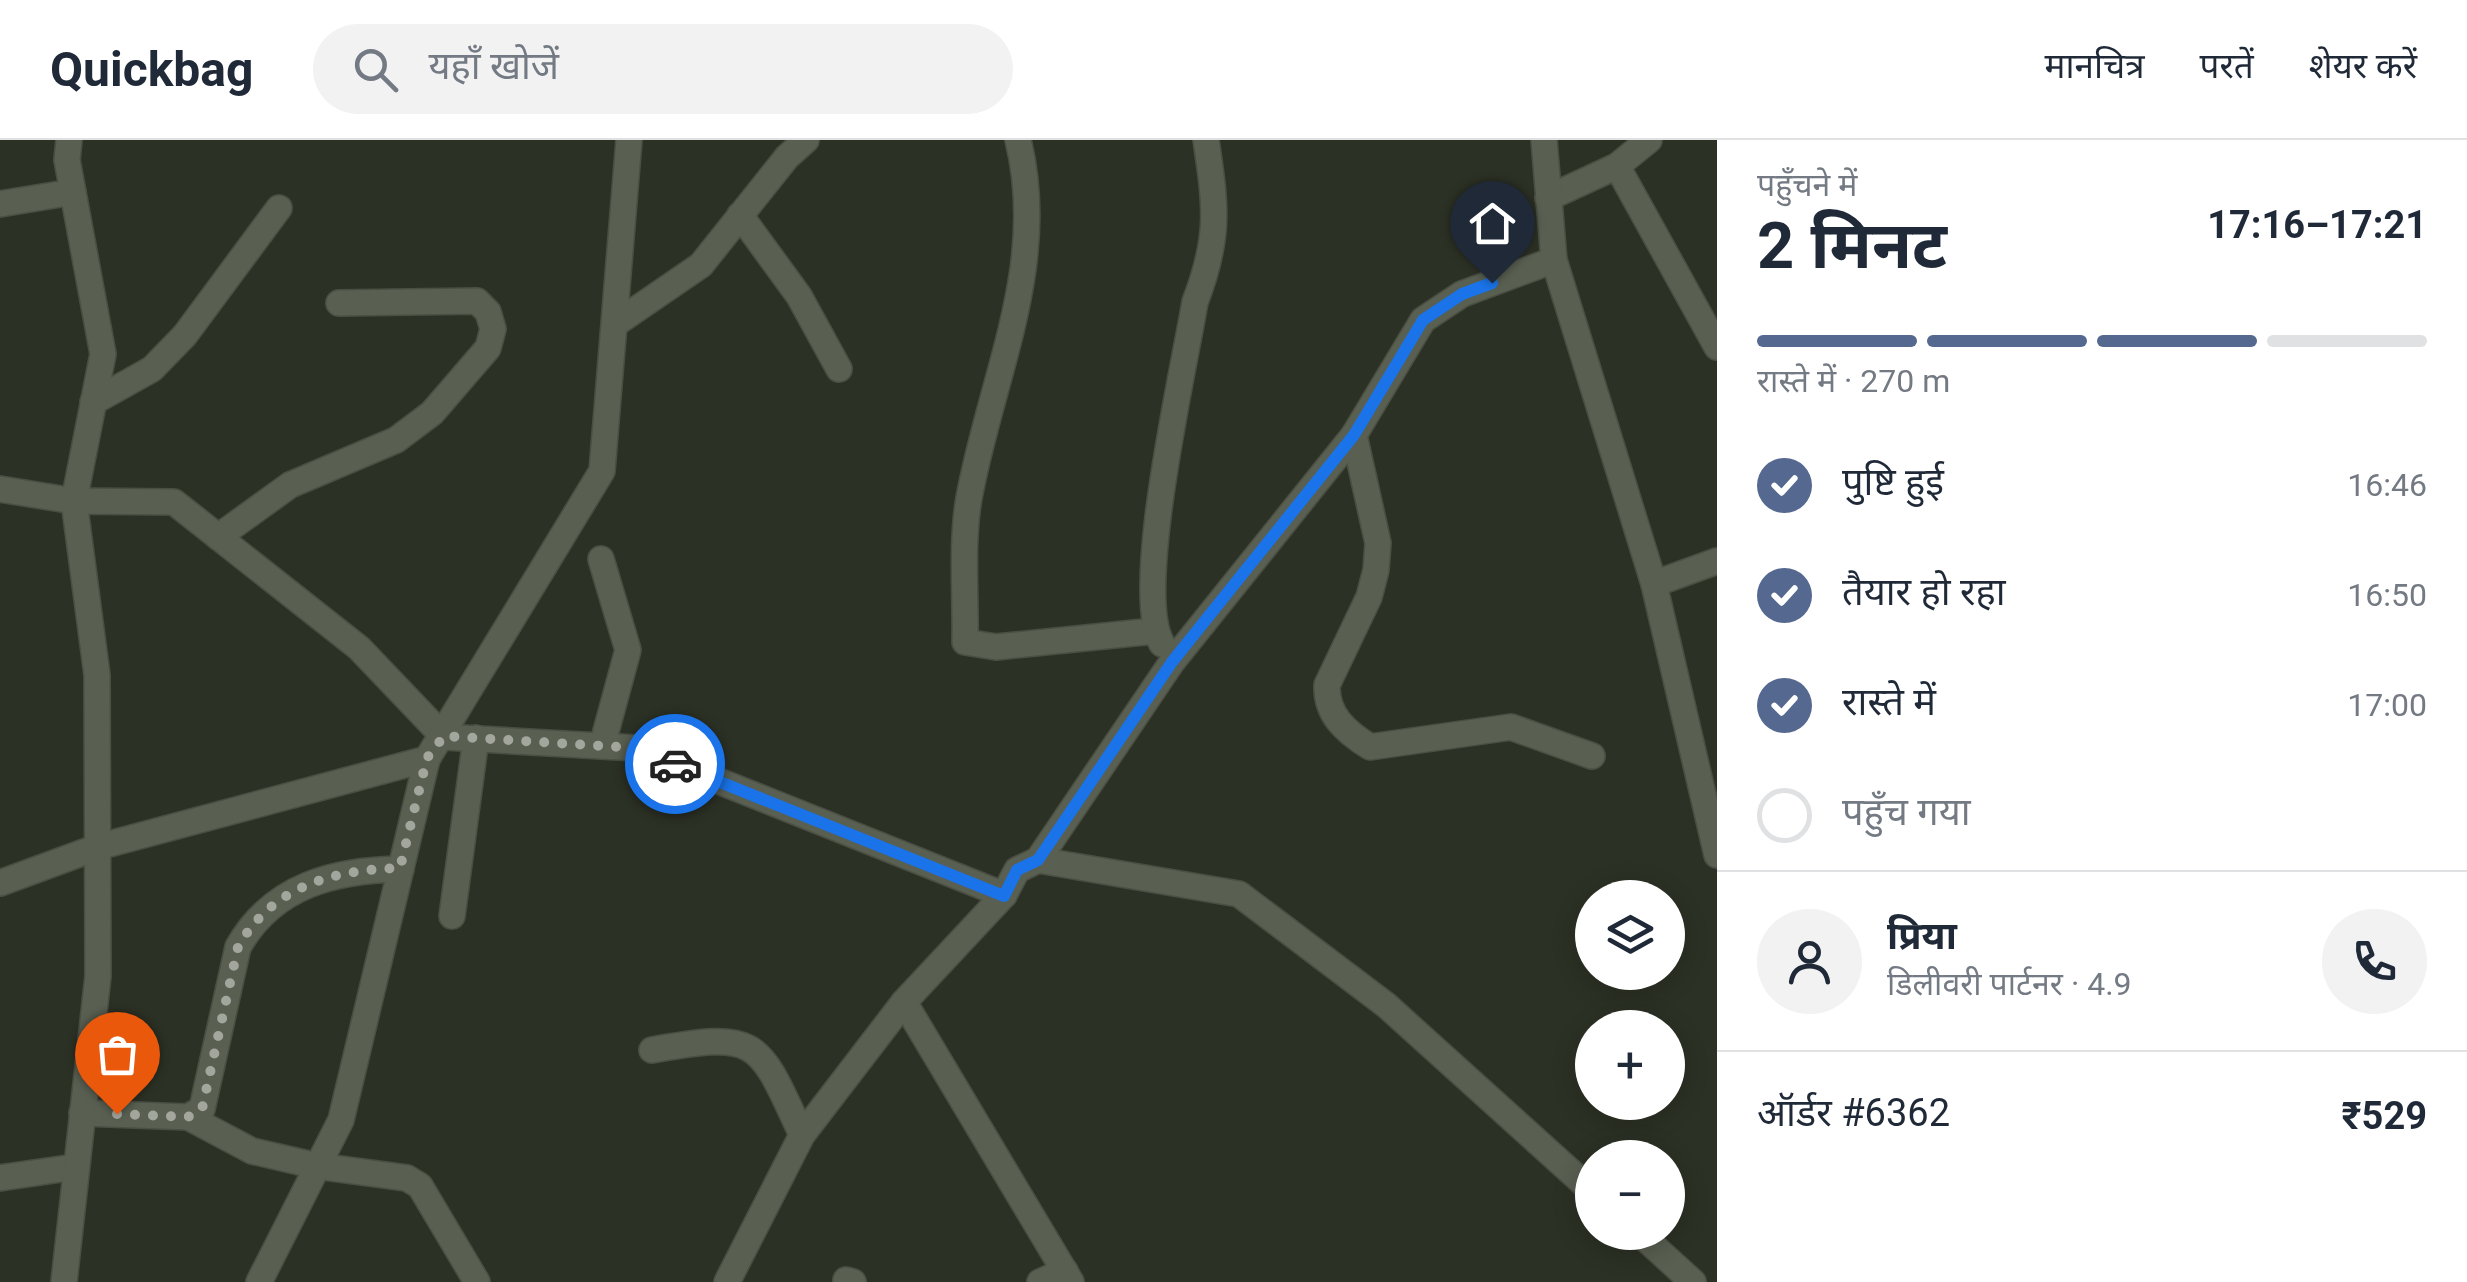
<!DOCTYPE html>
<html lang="hi">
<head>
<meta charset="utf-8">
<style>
	:root { --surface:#fff; --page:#f2f2f3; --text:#1f2937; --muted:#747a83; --line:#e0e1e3; --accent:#556890 }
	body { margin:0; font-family:Roboto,"Noto Sans Devanagari",sans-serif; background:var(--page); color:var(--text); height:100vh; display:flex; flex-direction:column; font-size:38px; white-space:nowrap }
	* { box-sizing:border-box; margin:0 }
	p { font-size:32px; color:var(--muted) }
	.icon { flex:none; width:55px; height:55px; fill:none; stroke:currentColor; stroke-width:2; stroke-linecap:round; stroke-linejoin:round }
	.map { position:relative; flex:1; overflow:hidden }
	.details { display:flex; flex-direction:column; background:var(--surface); width:750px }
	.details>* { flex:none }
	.buttons { position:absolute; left:1575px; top:740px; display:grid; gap:20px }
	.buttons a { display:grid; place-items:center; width:110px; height:110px; border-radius:50%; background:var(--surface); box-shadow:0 5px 25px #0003; font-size:50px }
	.pin { position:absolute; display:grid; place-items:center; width:85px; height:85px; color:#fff; margin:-102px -42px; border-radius:50% 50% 50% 0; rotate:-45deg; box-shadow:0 0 10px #0007 }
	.pin .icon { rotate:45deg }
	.courier { position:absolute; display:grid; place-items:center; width:100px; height:100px; margin:-50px; border:8px solid #1a73e8; border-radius:50%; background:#fff; color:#222; box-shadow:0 2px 12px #0007 }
	.summary em { font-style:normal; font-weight:700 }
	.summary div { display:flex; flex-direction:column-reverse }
	.summary { display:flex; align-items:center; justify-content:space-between; height:170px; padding:0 40px }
	h1 { font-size:65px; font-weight:700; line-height:75px }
	.bar { display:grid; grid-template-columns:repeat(4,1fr); gap:15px 10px; align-content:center; height:120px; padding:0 40px }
	.bar i { height:12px; border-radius:8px; background:var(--line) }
	.bar .selected { background:var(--accent) }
	.bar p { grid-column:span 4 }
	.line { display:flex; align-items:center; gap:25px; padding:0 40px; border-top:2px solid var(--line) }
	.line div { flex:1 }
	.round { display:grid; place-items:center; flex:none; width:105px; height:105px; border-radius:52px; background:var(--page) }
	ol { padding:0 40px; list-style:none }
	li { display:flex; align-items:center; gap:30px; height:110px }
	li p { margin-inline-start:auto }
	li .icon { padding:10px; border-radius:50%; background:var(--accent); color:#fff; stroke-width:4 }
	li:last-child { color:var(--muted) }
	li i { width:55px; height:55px; border:5px solid var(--line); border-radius:50% }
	header { display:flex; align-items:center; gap:60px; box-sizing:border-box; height:140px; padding:0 50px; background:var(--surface); border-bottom:2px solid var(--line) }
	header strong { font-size:48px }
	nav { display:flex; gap:55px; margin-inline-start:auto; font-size:35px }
	.search { width:700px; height:90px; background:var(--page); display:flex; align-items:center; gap:25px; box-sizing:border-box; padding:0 35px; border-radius:55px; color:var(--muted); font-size:38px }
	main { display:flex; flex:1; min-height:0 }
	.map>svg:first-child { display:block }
</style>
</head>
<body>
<header>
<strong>Quickbag</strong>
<div class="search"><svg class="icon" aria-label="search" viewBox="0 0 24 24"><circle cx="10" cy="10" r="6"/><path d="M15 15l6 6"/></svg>यहाँ खोजें</div>
<nav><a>मानचित्र</a><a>परतें</a><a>शेयर करें</a></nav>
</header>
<main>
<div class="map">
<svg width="1717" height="1142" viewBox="0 0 1717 1142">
	<rect width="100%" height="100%" fill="#2c3125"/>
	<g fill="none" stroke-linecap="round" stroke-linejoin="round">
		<defs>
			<g id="minor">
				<path d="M1018,0c31,125 -27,237 -49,358 -8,45 -3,98 -4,144l31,5 158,-16"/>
				<polyline points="1617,26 1717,207"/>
				<polyline points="1548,58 1617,26 1649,0"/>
				<polyline points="0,64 73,52"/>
				<polyline points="740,75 799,156 839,229"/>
				<polyline points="615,184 701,125 787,17 806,0"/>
				<polyline points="93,262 152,229 185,195 279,68"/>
				<path d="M1354,295l24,108 -2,27 -7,27 -42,88c-1,30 19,47 43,62l141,-20 81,29"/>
				<polyline points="0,349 74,361 174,362 359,508 444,597 636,608 1004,755"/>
				<polyline points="218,397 290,345 396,300 432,273 488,208 493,189 488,172 477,161 339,163"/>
				<polyline points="601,419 628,510 602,606"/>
				<polyline points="1654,444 1717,421"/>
				<path d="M1162,504c-30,-51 22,-275 33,-342 25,-65 21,-95 11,-162"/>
				<polyline points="1038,720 1239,754 1386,865 1592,1051"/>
				<polyline points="0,743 98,707 427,619 602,331 629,0"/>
				<polyline points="452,776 476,598"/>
				<polyline points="904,862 1071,1142"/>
				<path d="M652,910c107,-19 106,-11 150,85"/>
				<path d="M82,973l106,4 14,-8 36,-162c35,-62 97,-77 163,-78"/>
				<polyline points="188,977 252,1011 317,1026 407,1038 420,1046 477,1142"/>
				<polyline points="0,1038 75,1027"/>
				<polyline points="1638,1092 1693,1142"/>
				<polyline points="846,1140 853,1142"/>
				<polyline points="64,1142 98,836 97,535 74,361 103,214 67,20 69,0"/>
				<polyline points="259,1142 341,980 427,619"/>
				<polyline points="727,1142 802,995 904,862 1004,755 1017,730 1038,720 1172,522 1354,295 1423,180 1462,154 1554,120"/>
				<polyline points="1040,1142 1065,1131"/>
			</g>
			<polyline id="tertiary" points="1544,0 1554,120 1654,444 1717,715"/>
		</defs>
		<!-- minor casing -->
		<use href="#minor" stroke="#4a4e43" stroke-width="28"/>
		<!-- tertiary casing -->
		<use href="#tertiary" stroke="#4a4e43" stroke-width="28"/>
		<!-- minor -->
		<use href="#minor" stroke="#595f51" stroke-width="25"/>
		<!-- tertiary -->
		<use href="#tertiary" stroke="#595f51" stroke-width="25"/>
	</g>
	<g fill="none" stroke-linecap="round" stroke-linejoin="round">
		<!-- done -->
		<path stroke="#a2a69d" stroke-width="10" stroke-dasharray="0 18" d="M117,974l71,3 14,-8 36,-162c35,-62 97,-77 162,-79l27,-110 17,-22 192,12 39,16"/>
		<!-- route -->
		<polyline stroke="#1a73e8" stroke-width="12" points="675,624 1004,756 1017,730 1038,720 1172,522 1354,295 1423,180 1462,154 1492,143"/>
	</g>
</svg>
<div class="buttons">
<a><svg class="icon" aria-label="layers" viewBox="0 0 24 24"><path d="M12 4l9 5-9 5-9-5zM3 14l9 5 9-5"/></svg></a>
<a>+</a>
<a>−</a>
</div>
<div class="pin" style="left:117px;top:974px;background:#ea580c"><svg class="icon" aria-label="bag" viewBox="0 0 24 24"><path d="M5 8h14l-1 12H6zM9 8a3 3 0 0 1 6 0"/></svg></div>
<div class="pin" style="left:1492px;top:143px;background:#1f2937"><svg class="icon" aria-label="home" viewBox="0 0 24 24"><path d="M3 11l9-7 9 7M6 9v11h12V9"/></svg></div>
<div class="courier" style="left:675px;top:624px"><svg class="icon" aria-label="car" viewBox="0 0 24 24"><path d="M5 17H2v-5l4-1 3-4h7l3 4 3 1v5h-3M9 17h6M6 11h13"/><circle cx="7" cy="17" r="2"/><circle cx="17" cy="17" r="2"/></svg></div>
</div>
<section class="details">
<div class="summary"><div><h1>2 मिनट</h1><p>पहुँचने में</p></div><em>17:16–17:21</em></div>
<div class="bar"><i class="selected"></i><i class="selected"></i><i class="selected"></i><i></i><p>रास्ते में · 270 m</p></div>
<ol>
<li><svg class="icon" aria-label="check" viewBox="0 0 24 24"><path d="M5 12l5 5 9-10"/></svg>पुष्टि हुई<p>16:46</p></li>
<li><svg class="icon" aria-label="check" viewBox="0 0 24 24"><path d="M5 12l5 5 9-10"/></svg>तैयार हो रहा<p>16:50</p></li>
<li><svg class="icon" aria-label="check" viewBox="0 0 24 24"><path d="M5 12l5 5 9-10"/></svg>रास्ते में<p>17:00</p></li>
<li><i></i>पहुँच गया</li>
</ol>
<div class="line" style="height:180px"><a class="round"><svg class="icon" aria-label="person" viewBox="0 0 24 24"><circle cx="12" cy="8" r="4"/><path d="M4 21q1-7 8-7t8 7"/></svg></a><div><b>प्रिया</b><p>डिलीवरी पार्टनर · 4.9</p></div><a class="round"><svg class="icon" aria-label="phone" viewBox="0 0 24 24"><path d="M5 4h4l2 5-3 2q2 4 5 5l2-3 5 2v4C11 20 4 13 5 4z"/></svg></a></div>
<div class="line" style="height:130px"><div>ऑर्डर #6362</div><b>₹529</b></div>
</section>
</main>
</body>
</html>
